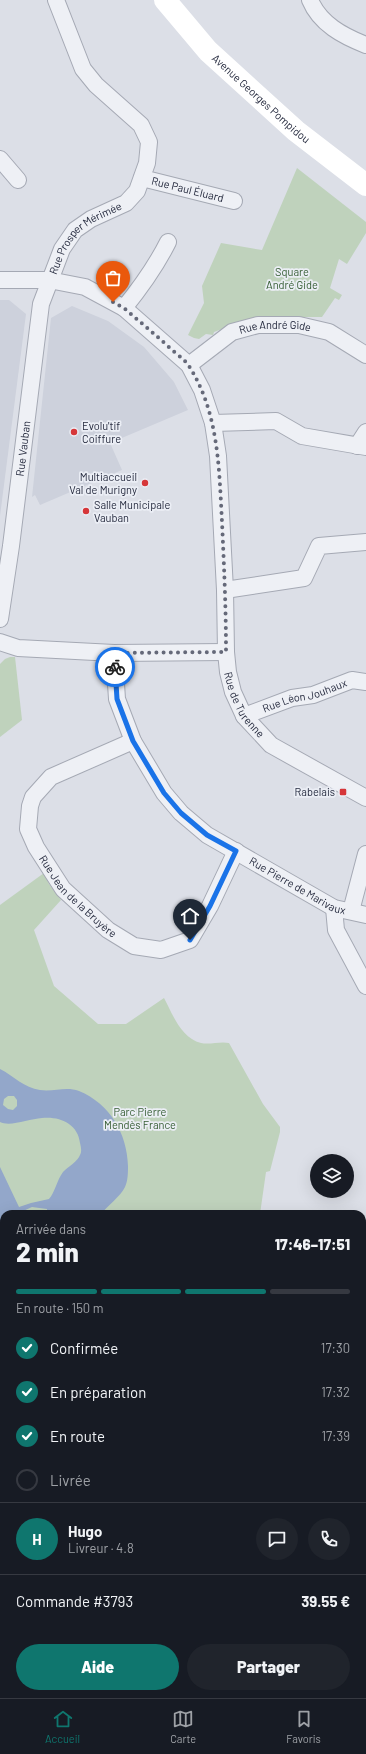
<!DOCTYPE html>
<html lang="fr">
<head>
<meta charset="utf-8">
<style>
	:root { --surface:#171b24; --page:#20242c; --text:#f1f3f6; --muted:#9ea1a6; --line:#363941; --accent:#0f766e }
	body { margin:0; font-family:Barlow,sans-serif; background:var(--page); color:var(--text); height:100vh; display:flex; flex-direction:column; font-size:15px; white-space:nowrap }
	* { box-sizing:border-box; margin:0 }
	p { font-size:13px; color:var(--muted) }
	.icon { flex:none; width:22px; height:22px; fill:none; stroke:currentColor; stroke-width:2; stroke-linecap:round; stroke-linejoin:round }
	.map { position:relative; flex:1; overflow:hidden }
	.panel { position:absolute; left:0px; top:1210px; width:366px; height:488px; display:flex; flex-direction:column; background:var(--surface); border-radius:12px 12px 0 0; box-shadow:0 4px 16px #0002 }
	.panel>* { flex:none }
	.controls { position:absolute; left:310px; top:1154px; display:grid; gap:8px }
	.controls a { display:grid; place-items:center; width:44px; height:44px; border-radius:50%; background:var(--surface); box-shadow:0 4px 16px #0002; font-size:20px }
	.pin { position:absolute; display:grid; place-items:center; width:34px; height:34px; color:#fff; margin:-41px -17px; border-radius:50% 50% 50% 0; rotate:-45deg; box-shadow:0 0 4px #0007 }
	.pin .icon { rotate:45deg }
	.courier { position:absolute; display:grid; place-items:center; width:40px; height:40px; margin:-20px; border:3px solid #1a73e8; border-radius:50%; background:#fff; color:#222; box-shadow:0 1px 5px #0007 }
	.overview em { font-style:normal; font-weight:800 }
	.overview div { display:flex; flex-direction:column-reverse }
	.overview { display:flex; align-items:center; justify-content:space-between; height:68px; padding:0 16px }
	h1 { font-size:26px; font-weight:800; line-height:30px }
	.bar { display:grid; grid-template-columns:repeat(4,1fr); gap:6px 4px; align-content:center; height:48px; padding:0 16px }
	.bar i { height:5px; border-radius:3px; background:var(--line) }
	.bar .active { background:var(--accent) }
	.bar p { grid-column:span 4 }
	.line { display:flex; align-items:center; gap:10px; padding:0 16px; border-top:1px solid var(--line) }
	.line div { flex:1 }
	.round { display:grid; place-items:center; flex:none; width:42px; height:42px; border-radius:21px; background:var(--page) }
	ol { padding:0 16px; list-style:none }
	li { display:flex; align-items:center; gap:12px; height:44px }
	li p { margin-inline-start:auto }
	li .icon { padding:4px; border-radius:50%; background:var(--accent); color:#fff; stroke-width:4 }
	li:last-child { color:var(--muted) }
	li i { width:22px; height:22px; border:2px solid var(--line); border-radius:50% }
	.primary-button { display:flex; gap:8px; margin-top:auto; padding:8px 16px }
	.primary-button a { flex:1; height:46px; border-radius:24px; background:var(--accent); color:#fff; font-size:16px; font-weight:800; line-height:46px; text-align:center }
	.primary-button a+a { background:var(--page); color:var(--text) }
	.dock { display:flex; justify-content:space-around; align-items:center; height:56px; border-top:1px solid var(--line); background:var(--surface); font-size:11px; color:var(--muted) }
	.dock a { display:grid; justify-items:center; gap:2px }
	.dock .active { color:var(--accent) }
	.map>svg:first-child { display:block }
</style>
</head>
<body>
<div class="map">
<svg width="366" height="1698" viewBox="0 0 366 1698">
	<rect width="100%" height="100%" fill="#dcdfe7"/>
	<!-- built -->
	<g fill="#cdd1dc">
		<polygon points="0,300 9,300 26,314 0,516"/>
		<polygon points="72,306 108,321 144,347 174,382 188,410 110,443 122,470 40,505 35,495 32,497 51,318"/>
	</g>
	<!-- green -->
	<g fill="#bfd2bc">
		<polygon points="297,168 366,222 366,233 347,264 339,259 330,288 342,295 339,300 335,298 322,317 254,317 214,332 213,335 206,334 199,339 194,338 188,335 204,303 202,286 221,243 262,250"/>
		<polygon points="10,657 15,657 22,720 0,737 0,664 5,659"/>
		<path d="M44,873l5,11 12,16 -27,30 20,56 44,38h28l38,-26c9,17 17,40 37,45 9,2 19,-2 28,0l34,61 17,23v5l-10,39 -4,1 -6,42h-256v333l-4,-1v-641z"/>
		<polygon points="362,1575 366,1576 366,1654 362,1653"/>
	</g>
	<!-- water -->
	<path fill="#93a7ca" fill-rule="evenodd" d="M0,1069c14,7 24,19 40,21 14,2 26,-4 39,1 31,13 48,42 49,75 0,6 0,15 -3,21 -5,10 -17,18 -24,27h-54v-5l-15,-2 -11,5 1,2h-18v30l-4,5v-82l19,40 12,-4 18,-4c6,-7 8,-19 14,-27 5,-5 15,-11 17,-17 2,-3 1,-8 0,-12 -2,-19 -20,-27 -38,-25 -13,1 -32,9 -42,4zM8,1096h6l3,4v6l-4,4 -5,-1 -5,-4 1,-6z"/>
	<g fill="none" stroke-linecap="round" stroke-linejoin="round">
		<defs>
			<g id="street">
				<path d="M310,0c10,24 33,36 56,45"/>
				<polyline points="0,159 18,180"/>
				<path id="s1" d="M142,178l92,23"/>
				<path id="s2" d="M0,280h49l36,7 39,21 65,57 13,25 11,33 5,33 7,134 1,62 2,20 5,20 11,24 27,29 95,53"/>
				<path d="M124,308c17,-21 32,-42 44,-66"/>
				<path id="s3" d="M189,365l43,-33 26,-7h41l30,7 37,23"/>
				<polyline points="213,423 276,421 302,436 366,447"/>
				<polyline points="357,446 366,432"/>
				<polyline points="225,590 304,578 319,546 366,542"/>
				<path id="s4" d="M0,619l11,-73 30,-242 21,-55 13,-19 16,-11 35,-16 11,-12 10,-28 2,-21 -8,-17 -45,-40 -13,-16 -27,-69"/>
				<polyline points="0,642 18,648 114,653 226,652"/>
				<path id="s5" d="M114,653l3,46 16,42 31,52 17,20 26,22 127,73 32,7"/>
				<path id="s6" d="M244,716l48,-18 21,-3 39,-15 14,2"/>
				<path id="s7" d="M133,741l-82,36 -18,20 -3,9 -2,23 8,18 27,42 45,41 26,16 27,4 29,-10 20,-34 26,-55"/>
				<polyline points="334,908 336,930 366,986"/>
				<polyline points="351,911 366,854"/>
				<polyline points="362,1319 366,1317"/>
				<polyline points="362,1553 366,1552"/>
				<polyline points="0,1675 4,1677"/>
				<polyline points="39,1694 46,1698"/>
			</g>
			<g id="primary">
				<polyline points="0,1576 4,1577"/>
				<polyline points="0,1599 4,1600"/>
				<polyline points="362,1682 366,1683"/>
				<polyline points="320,1694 334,1698"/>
			</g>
		</defs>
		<!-- street casing -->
		<use href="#street" stroke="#a5a9b4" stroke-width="18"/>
		<!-- primary casing -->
		<use href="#primary" stroke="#9aa1b3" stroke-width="24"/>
		<!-- street -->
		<use href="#street" stroke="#eef0f5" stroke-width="16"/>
		<!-- secondary -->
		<path stroke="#fff" stroke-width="22" id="s8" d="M165,0l43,51 88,80 70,54"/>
		<!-- primary -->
		<use href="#primary" stroke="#fff" stroke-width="22"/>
	</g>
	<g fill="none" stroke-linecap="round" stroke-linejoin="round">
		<!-- done -->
		<path stroke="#656979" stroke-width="4" stroke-dasharray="0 7.2" d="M113,302l11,6c16,14 32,27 48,42 6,5 13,10 17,16 30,47 30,103 33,156 2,43 4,86 4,130l-112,1 1,14"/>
		<!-- route -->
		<polyline stroke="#1a73e8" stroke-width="5" points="115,667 117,699 133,741 164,793 181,813 207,835 236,851 210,906 190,940"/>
	</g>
	<!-- markers -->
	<g fill="#d63639" stroke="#ebeef5" stroke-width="1.5">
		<circle cx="74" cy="432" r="4"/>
		<circle cx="145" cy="483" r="4"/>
		<circle cx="86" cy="511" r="4"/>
		<rect x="339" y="788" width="8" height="8" rx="2"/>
	</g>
	<g text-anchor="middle" stroke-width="3.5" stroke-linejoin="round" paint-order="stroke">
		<!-- street labels -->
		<g font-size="11" fill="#252a3e" stroke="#ebeef5">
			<text dy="4" stroke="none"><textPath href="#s8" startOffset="138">Avenue Georges Pompidou</textPath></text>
			<text dy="4" stroke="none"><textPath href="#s1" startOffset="47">Rue Paul Éluard</textPath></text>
			<text dy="4" stroke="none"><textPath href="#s4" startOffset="401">Rue Prosper Mérimée</textPath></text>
			<text dy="4" stroke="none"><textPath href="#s3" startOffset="98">Rue André Gide</textPath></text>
			<text dy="4" stroke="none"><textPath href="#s4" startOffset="172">Rue Vauban</textPath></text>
			<text dy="4" stroke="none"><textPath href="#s6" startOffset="64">Rue Léon Jouhaux</textPath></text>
			<text dy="4" stroke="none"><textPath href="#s2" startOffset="566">Rue de Turenne</textPath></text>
			<text dy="4" stroke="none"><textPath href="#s5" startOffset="316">Rue Pierre de Marivaux</textPath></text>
			<text dy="4" stroke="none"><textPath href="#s7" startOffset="234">Rue Jean de la Bruyère</textPath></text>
		</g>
		<!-- park labels -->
		<g font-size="11" fill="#335b31" stroke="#ebeef5">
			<text x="292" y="276">Square<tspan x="292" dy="13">André Gide</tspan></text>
			<text x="140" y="1116">Parc Pierre<tspan x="140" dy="13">Mendès France</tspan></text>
		</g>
		<!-- poi labels -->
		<g font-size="11" fill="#252a3e" stroke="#ebeef5" text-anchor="start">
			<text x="82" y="430">Evolu'tif<tspan x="82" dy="13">Coiffure</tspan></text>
			<text x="137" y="481" text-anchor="end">Multiaccueil<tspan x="137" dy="13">Val de Murigny</tspan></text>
			<text x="94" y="509">Salle Municipale<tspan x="94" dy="13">Vauban</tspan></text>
			<text x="335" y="796" text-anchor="end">Rabelais</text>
		</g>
	</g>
</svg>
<div class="controls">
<a><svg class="icon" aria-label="layers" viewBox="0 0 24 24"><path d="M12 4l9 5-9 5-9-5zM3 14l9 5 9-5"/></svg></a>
</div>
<div class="pin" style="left:113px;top:302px;background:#ea580c"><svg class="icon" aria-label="bag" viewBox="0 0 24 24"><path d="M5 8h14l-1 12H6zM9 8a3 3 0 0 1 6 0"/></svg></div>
<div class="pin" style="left:190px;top:940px;background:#1f2937"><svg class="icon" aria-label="home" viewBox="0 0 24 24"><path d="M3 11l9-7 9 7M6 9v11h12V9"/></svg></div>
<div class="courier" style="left:115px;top:667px"><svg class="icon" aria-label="bike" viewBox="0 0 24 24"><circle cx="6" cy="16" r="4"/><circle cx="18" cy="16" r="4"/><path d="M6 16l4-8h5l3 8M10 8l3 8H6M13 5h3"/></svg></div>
<section class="panel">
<div class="overview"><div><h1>2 min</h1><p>Arrivée dans</p></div><em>17:46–17:51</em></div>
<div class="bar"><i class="active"></i><i class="active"></i><i class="active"></i><i></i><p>En route · 150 m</p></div>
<ol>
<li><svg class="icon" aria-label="check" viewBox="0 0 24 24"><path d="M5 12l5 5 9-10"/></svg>Confirmée<p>17:30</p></li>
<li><svg class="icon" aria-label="check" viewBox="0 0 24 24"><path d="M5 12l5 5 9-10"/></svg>En préparation<p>17:32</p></li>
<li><svg class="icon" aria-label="check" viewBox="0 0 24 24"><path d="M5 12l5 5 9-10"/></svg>En route<p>17:39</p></li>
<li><i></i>Livrée</li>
</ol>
<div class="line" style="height:72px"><b class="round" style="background:var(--accent);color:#fff">H</b><div><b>Hugo</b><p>Livreur · 4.8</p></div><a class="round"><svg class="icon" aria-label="chat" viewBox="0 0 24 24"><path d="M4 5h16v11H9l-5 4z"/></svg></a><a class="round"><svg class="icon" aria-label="phone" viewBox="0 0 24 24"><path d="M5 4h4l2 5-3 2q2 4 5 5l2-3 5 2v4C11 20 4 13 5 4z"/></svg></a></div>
<div class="line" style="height:52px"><div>Commande #3793</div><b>39.55 €</b></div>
<div class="primary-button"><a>Aide</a><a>Partager</a></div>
</section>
</div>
<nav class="dock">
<a class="active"><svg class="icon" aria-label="home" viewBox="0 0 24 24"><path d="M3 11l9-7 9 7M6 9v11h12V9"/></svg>Accueil</a>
<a><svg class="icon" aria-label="map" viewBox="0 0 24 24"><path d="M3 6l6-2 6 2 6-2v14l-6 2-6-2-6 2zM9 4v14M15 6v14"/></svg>Carte</a>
<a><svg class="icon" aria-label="saved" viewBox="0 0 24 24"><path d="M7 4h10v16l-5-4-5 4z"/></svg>Favoris</a>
</nav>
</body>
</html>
